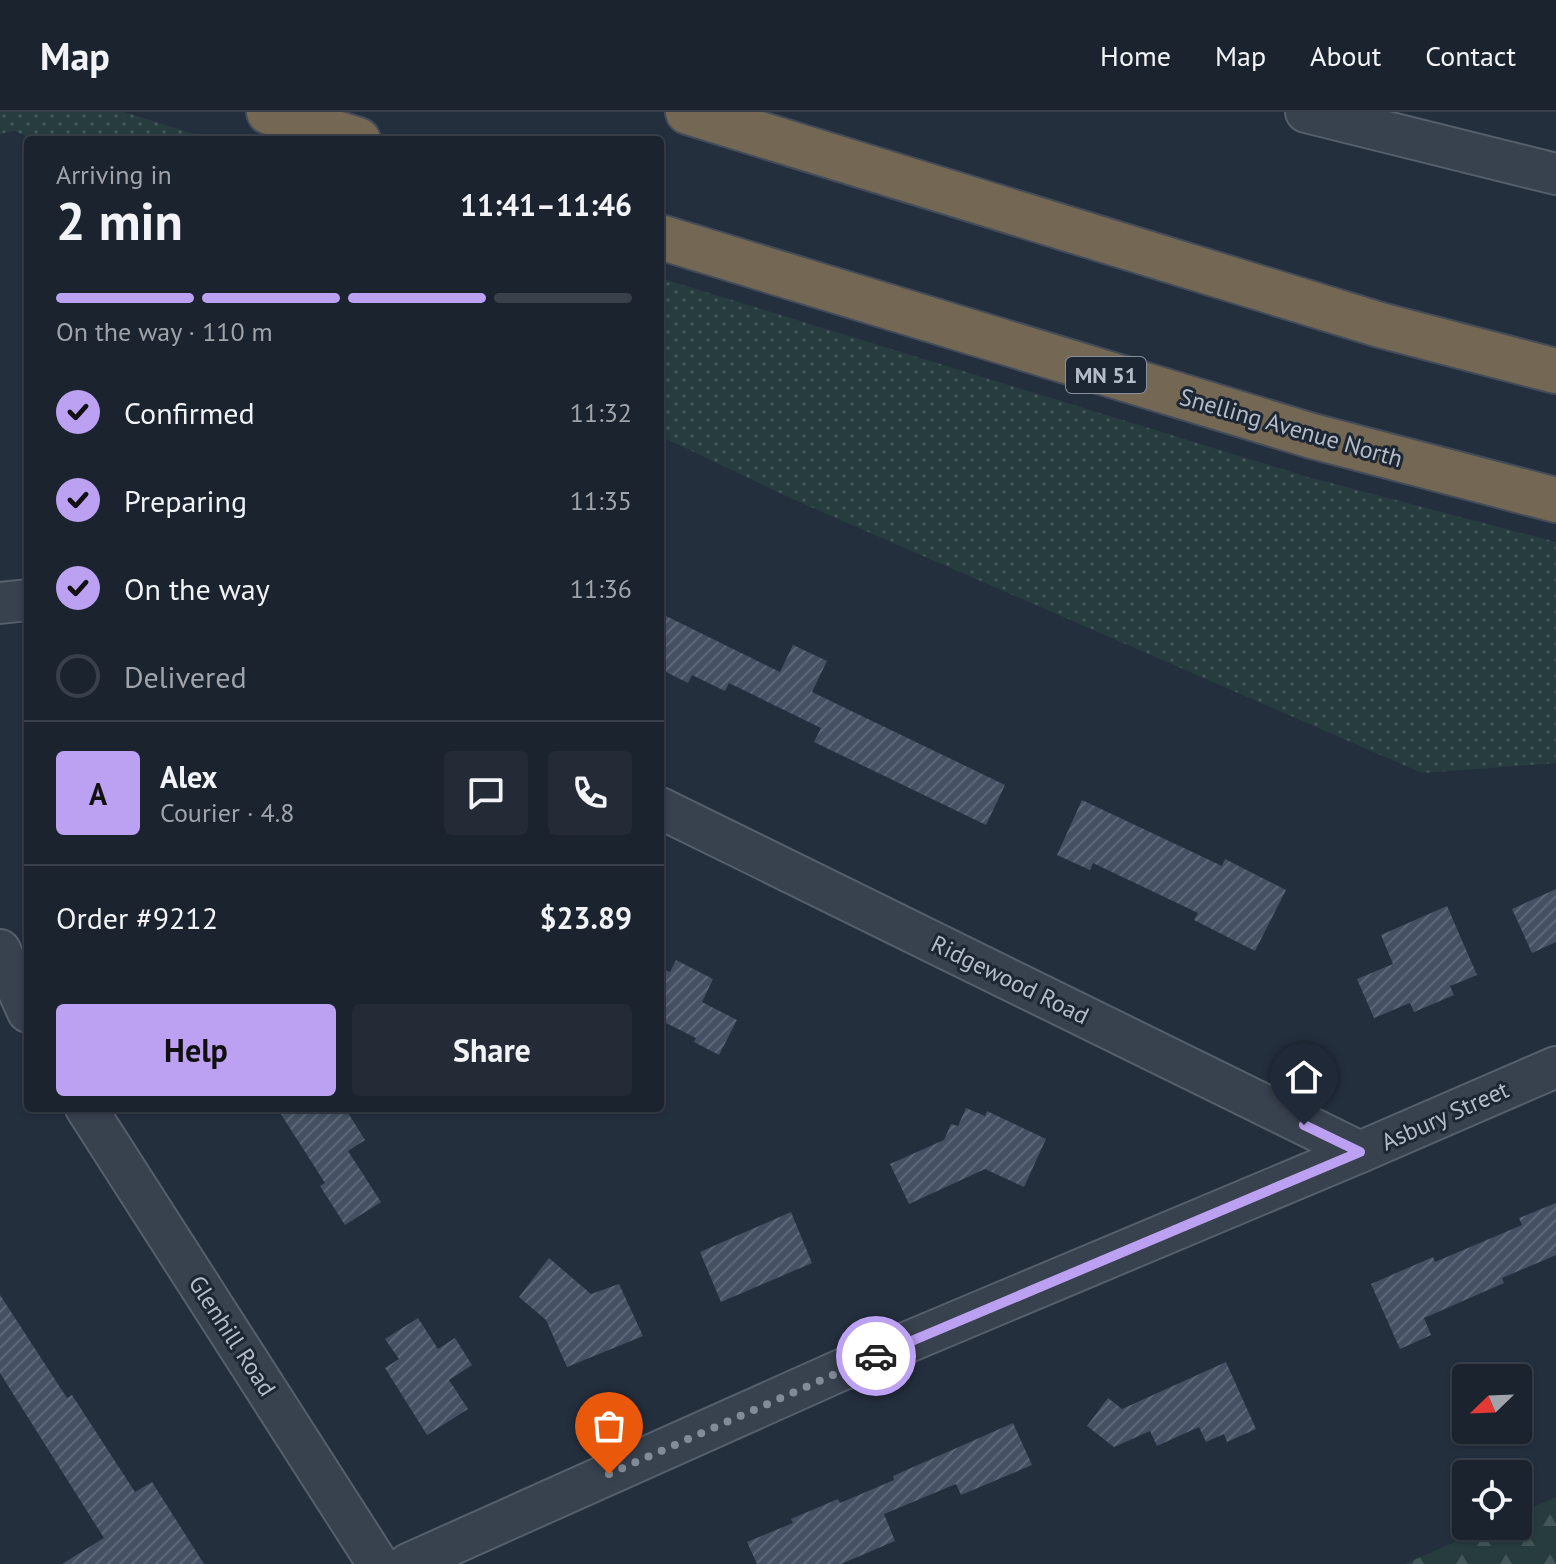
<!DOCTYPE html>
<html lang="en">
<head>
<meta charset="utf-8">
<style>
	:root { --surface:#1b232e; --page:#242b36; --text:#f1f3f6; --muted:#a0a4aa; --line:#39404a; --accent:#bca0f2 }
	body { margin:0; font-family:"PT Sans",sans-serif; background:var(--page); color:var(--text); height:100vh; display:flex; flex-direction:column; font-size:30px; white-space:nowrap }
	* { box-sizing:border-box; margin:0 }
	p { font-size:26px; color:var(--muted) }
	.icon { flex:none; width:44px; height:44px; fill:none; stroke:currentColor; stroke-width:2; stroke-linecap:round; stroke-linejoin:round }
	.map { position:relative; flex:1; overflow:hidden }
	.sheet { position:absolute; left:24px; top:24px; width:640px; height:976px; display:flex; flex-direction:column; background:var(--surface); border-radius:8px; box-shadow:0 2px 6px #0004,0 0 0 2px var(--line) }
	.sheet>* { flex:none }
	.needle { width:52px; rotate:247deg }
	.buttons { position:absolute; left:1452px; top:1252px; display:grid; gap:16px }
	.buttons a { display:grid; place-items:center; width:80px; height:80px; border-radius:8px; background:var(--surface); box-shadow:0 2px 6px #0004,0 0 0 2px var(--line); font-size:40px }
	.pin { position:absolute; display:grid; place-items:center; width:68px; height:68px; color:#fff; margin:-82px -34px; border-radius:50% 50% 50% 0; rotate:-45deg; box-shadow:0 0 8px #0007 }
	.pin .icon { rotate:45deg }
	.courier { position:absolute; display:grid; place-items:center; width:80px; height:80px; margin:-40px; border:6px solid #bca0f2; border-radius:50%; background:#fff; color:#222; box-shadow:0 2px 10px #0007 }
	.overview em { font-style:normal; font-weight:600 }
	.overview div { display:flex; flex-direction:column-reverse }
	.overview { display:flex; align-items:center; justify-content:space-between; height:136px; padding:0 32px }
	h1 { font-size:52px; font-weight:600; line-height:60px }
	.bar { display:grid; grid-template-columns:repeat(4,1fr); gap:12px 8px; align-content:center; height:96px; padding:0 32px }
	.bar i { height:10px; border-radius:6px; background:var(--line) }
	.bar .current { background:var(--accent) }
	.bar p { grid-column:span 4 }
	.line { display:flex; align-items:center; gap:20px; padding:0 32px; border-top:2px solid var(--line) }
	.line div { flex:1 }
	.round { display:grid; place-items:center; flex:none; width:84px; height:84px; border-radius:8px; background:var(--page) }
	ol { padding:0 32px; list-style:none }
	li { display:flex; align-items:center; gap:24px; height:88px }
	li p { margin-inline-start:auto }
	li .icon { padding:8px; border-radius:50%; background:var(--accent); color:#111; stroke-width:4 }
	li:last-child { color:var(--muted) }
	li i { width:44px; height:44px; border:4px solid var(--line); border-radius:50% }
	.action { display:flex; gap:16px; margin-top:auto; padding:16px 32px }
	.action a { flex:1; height:92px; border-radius:8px; background:var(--accent); color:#111; font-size:32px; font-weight:600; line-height:92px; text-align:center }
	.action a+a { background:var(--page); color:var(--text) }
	header { display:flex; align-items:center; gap:48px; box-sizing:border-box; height:112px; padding:0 40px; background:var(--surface); border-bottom:2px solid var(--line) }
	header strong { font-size:38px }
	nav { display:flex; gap:44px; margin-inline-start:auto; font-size:28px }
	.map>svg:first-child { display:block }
</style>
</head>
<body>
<header>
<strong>Map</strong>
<nav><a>Home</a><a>Map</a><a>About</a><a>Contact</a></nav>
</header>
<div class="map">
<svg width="1556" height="1452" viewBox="0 0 1556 1452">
	<defs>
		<pattern id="grass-dots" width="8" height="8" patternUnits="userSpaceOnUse" patternTransform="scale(2)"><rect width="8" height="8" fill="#263c3f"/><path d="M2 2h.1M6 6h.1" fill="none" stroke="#435659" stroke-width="1.8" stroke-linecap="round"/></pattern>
		<pattern id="forest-firs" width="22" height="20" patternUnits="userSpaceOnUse" patternTransform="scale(2)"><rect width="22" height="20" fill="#263c3f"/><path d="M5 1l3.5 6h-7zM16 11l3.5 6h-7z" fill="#435659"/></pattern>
		<pattern id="building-hatch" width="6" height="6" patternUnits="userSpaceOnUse" patternTransform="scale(2)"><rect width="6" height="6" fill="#455162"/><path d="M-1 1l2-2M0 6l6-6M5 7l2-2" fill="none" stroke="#5d6877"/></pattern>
	</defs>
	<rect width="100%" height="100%" fill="#242f3e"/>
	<!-- grass -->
	<g fill="url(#grass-dots)">
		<polygon points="0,0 124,0 214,28 33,28 15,19 0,22"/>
		<polygon points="660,166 1308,365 1556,430 1556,651 1422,661 797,389 660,324"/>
	</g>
	<!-- forest -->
	<polygon fill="url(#forest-firs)" points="1556,1385 1556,1452 1405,1452 1491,1414 1518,1414 1518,1402"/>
	<!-- building -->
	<g fill="url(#building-hatch)">
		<polygon points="660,501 780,560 793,533 827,549 812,580 1005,673 986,713 814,630 821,616 729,571 725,579 692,563 688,571 660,557"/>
		<polygon points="1082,688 1222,754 1225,747 1286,778 1255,839 1194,808 1198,801 1093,751 1090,758 1057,743"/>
		<polygon points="1556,777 1556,830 1532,841 1512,797"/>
		<polygon points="1447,794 1477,863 1450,874 1454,883 1414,900 1410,891 1374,906 1357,867 1393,852 1381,823"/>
		<polygon points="676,848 713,867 702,890 737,908 719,943 694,930 696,926 660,908 660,856 670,860"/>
		<polygon points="277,996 345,996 365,1028 348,1039 381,1090 345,1113 320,1074 325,1071"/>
		<polygon points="966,996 985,1004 987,999 1046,1027 1024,1075 985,1057 909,1092 890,1052 944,1028 951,1012 958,1014"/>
		<polygon points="1556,1091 1556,1143 1502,1166 1504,1171 1424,1206 1431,1223 1400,1237 1371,1172 1433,1145 1435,1150 1522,1113 1519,1106"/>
		<polygon points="791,1100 812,1151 721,1190 700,1140"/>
		<polygon points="549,1146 591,1182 619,1172 643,1224 567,1255 546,1208 519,1185"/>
		<polygon points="0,1183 67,1286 72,1283 135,1380 152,1370 204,1452 62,1452 104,1426 0,1261"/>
		<polygon points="418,1206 438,1237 455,1226 472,1253 449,1268 468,1297 427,1323 385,1256 399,1247 385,1227"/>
		<polygon points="1226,1250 1256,1317 1227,1330 1224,1322 1206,1330 1199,1315 1157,1334 1150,1319 1114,1335 1087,1314 1108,1286 1122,1297"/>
		<polygon points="1013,1311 1032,1353 961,1383 956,1372 884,1402 895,1429 841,1452 757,1452 747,1430 793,1411 791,1407 838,1387 840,1391 894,1368 893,1364"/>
	</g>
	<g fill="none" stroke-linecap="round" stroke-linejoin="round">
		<defs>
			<g id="minor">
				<polyline points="1306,0 1556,62"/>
				<polyline points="0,491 28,488"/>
				<polyline points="660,696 1360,1040"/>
				<polyline points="0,838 28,900"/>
				<polyline points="86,996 378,1452"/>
				<polyline points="408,1452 839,1259 1360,1040 1556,955"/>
			</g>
			<g id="highway">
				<polyline points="269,0 358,28"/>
				<polyline points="688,0 1380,213 1556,259"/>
				<polyline points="660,125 1312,324 1556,388"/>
			</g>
		</defs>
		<!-- minor casing -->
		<use href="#minor" stroke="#565f6c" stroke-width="44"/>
		<!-- highway casing -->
		<use href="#highway" stroke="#434c59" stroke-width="48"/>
		<!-- minor -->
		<use href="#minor" stroke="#38414e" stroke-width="40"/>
		<!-- highway -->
		<use href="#highway" stroke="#746855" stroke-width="44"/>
	</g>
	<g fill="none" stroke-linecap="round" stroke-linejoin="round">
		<!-- done -->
		<polyline stroke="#828b98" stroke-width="8" stroke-dasharray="0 14.4" points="609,1362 876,1244"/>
		<!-- route -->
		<polyline stroke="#bca0f2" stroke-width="10" points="876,1244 1360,1040 1304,1013"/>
	</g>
	<g text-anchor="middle" stroke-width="6" stroke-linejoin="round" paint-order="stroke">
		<!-- shield labels -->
		<rect fill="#1d2633" stroke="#878f9c" stroke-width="2" x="1066" y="245" width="80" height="36" rx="6"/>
		<g font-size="22" font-weight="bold" fill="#b4bcc9">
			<text x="1106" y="271">MN 51</text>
		</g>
		<!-- street labels -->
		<g font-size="24" fill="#b4bcc9" stroke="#1d2633">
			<text transform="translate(1291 316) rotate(16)" y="8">Snelling Avenue North</text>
			<text transform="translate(1010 868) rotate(26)" y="8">Ridgewood Road</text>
			<text transform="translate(1445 1004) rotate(-24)" y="8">Asbury Street</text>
			<text transform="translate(232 1224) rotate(57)" y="8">Glenhill Road</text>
		</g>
	</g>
</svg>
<div class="buttons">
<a><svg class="needle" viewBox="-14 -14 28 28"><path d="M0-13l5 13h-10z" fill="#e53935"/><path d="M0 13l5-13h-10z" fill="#a0a4aa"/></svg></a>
<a><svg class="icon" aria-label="locate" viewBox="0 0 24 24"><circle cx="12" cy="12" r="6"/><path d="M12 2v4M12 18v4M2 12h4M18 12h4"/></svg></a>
</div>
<div class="pin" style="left:609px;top:1362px;background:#ea580c"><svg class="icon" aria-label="bag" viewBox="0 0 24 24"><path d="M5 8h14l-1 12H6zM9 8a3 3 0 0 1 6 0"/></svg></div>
<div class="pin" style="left:1304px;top:1013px;background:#1f2937"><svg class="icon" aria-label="home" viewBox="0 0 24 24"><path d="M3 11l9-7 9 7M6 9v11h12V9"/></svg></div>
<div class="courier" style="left:876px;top:1244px"><svg class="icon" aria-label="car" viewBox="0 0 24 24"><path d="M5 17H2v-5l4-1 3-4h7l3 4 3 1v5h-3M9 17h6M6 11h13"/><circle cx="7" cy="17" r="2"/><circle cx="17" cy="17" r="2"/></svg></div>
<section class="sheet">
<div class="overview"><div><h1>2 min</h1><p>Arriving in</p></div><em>11:41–11:46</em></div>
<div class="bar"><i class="current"></i><i class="current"></i><i class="current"></i><i></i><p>On the way · 110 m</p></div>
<ol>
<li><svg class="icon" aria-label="check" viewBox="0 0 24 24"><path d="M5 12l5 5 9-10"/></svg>Confirmed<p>11:32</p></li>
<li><svg class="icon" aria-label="check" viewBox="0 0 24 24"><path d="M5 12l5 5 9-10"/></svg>Preparing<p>11:35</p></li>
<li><svg class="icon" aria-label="check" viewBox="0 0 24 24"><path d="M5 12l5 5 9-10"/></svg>On the way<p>11:36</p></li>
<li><i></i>Delivered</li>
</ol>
<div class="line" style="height:144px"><b class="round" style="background:var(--accent);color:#111">A</b><div><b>Alex</b><p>Courier · 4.8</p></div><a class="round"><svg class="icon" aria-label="chat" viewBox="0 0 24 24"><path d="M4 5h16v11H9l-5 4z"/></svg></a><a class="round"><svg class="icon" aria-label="phone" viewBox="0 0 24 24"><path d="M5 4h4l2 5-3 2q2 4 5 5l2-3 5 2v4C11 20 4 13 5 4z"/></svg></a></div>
<div class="line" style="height:104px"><div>Order #9212</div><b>$23.89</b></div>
<div class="action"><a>Help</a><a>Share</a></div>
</section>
</div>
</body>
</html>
